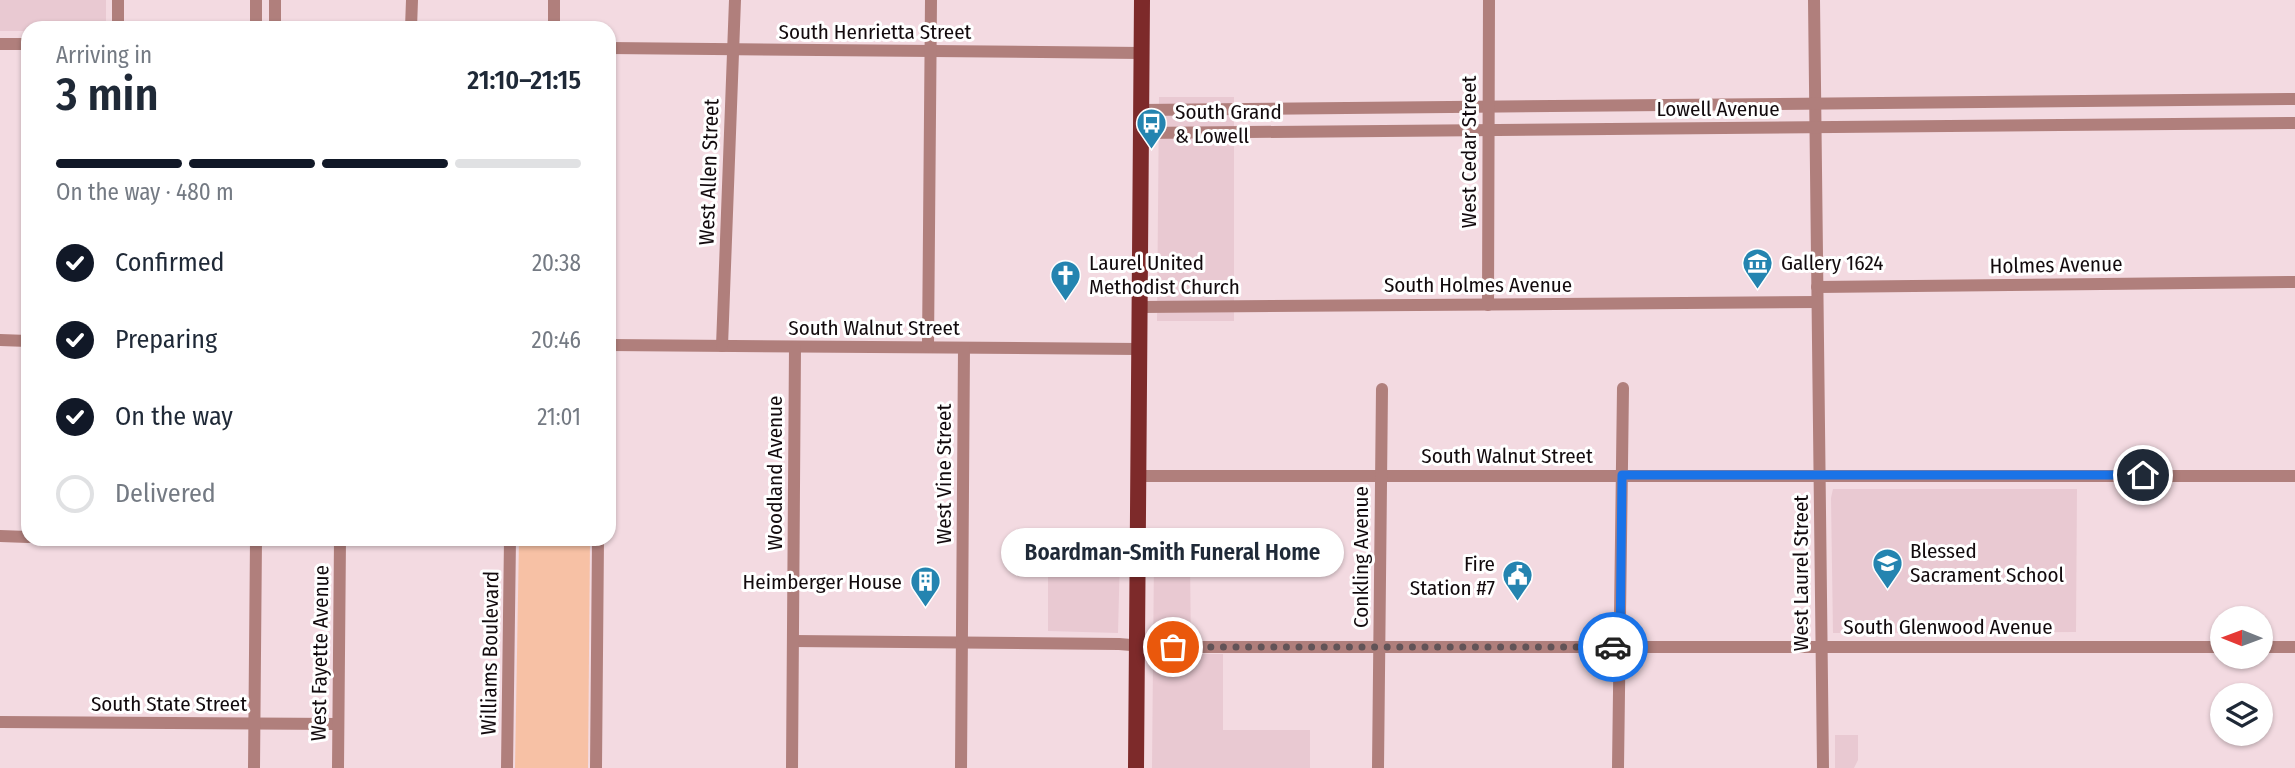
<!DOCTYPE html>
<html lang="en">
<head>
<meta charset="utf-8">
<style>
	:root { --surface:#fff; --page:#f6f6f7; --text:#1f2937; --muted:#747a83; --line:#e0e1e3; --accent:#111827 }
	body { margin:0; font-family:"Fira Sans Condensed",sans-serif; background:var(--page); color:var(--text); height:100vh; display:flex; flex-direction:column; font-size:26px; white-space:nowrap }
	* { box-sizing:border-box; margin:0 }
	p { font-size:23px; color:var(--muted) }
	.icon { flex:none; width:38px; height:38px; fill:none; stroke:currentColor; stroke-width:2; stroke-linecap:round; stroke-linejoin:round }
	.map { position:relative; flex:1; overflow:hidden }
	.panel { position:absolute; left:21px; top:21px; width:595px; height:525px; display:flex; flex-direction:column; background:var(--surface); border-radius:21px; box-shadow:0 2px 5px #0004 }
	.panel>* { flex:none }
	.needle { width:46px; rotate:271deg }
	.fabs { position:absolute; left:2210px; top:606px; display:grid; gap:14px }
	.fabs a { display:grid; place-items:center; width:63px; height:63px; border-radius:50%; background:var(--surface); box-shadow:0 2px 5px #0004; font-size:35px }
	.pin { position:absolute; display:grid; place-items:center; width:60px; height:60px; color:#fff; margin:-30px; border:4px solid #fff; border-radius:50%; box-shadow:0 2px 7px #0007 }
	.courier { position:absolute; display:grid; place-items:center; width:70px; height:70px; margin:-35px; border:5px solid #1a73e8; border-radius:50%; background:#fff; color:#222; box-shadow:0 2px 9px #0007 }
	.bubble { position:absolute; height:49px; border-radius:24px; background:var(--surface); box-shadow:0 2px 5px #0004; font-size:23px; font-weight:600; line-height:49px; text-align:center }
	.headline em { font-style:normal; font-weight:600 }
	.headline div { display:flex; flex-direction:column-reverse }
	.headline { display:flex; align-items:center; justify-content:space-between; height:119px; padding:0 35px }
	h1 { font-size:46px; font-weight:600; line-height:52px }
	.bar { display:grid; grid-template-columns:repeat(4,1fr); gap:10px 7px; align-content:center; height:84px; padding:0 35px }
	.bar i { height:9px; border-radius:5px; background:var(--line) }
	.bar .on { background:var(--accent) }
	.bar p { grid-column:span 4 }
	ol { padding:0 35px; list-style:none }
	li { display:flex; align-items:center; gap:21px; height:77px }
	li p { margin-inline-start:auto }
	li .icon { padding:7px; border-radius:50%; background:var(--accent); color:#fff; stroke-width:4 }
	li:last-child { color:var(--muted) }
	li i { width:38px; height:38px; border:4px solid var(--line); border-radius:50% }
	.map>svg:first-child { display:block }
</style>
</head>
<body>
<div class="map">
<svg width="2295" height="768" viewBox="0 0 2295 768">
	<rect width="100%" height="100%" fill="#f3dae1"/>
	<!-- built -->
	<g fill="#e9c9d2">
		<polygon points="0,0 106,0 106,28 28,28 28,31 0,31"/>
		<polygon points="1159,97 1234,97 1234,321 1157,321"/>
		<polygon points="1833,489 2077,489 2076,632 1833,633 1831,498"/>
		<polygon points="1048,553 1120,555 1118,633 1048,631"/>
		<polygon points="1154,557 1190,558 1191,654 1223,654 1223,730 1310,730 1310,768 1152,768"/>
		<polygon points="1835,735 1858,735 1858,760 1854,768 1835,768"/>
	</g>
	<!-- green -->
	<polygon fill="#f7c1a5" points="519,539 590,539 588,768 515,768"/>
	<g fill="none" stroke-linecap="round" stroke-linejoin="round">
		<!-- minor -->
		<g stroke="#b07f7c" stroke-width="12">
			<polyline points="1814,0 1823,768"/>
			<polyline points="118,28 118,0"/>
			<polyline points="256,28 256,0"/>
			<polyline points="275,28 275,0"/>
			<polyline points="411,28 412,0"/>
			<polyline points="554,28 554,0"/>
			<polyline points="0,44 28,44"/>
			<polyline points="609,48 1142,53"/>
			<polyline points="1141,110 2295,99"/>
			<polyline points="1141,133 2295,123"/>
			<polyline points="1817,287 2295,282"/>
			<polyline points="1488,305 1489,0"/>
			<polyline points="1140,307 1817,302"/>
			<polyline points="0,340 28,341"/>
			<polyline points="609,345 1139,349"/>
			<polyline points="722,346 735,0"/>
			<polyline points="928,347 931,0"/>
			<polyline points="1138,476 2295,476"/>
			<polyline points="0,536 28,537"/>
			<polyline points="256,539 340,540"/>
			<polyline points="793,641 1119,644 1155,647 2222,647"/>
			<polyline points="2261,647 2295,647"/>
			<polyline points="0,722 338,724"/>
			<polyline points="254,768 256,539"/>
			<polyline points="338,768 340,539"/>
			<polyline points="507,768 510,539"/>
			<polyline points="596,768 598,539"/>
			<polyline points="792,768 795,347"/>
			<polyline points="961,768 964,348"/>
			<polyline points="1378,768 1382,389"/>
			<polyline points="1618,768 1623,388"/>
		</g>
		<!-- major -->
		<polyline stroke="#7d2a2a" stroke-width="16" points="1136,768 1142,0"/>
	</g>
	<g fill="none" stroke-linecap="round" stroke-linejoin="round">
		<!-- done -->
		<polyline stroke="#615357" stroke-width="7" stroke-dasharray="0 12.6" points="1173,647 1613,647"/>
		<!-- route -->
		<polyline stroke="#1a73e8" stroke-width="9" points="1613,647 1620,647 1622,475 2143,475"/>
	</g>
	<!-- icons -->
	<defs>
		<symbol id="bus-pin" viewBox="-11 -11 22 30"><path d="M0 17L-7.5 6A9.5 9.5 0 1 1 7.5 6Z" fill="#2484b0" stroke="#fff"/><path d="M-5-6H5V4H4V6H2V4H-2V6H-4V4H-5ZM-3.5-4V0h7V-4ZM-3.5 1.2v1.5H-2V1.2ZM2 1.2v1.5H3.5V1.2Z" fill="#fff"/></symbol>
		<symbol id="museum-pin" viewBox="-11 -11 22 30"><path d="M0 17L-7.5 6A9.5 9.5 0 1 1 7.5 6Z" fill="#2484b0" stroke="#fff"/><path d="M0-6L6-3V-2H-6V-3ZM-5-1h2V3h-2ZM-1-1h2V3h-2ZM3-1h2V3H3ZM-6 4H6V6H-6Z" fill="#fff"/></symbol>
		<symbol id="church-pin" viewBox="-11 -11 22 30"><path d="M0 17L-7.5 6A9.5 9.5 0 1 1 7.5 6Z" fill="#2484b0" stroke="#fff"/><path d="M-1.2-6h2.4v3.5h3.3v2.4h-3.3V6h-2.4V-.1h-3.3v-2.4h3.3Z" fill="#fff"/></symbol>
		<symbol id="school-pin" viewBox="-11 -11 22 30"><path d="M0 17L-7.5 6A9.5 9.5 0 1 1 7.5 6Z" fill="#2484b0" stroke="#fff"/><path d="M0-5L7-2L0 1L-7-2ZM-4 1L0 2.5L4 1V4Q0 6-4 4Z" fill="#fff"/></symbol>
		<symbol id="civic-pin" viewBox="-11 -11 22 30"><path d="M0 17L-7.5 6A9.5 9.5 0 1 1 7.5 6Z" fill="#2484b0" stroke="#fff"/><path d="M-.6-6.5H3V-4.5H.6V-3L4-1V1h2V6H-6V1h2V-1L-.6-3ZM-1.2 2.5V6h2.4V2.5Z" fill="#fff"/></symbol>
		<symbol id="building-pin" viewBox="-11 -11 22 30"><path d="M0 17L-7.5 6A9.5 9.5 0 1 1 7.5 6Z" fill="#2484b0" stroke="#fff"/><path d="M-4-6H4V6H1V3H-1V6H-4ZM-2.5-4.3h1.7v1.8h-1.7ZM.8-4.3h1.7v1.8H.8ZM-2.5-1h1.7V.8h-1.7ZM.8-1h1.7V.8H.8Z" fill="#fff"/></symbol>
	</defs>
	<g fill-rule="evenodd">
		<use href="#bus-pin" x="1134" y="106" width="35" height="47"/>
		<use href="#museum-pin" x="1740" y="246" width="35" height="47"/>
		<use href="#church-pin" x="1048" y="258" width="35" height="47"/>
		<use href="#school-pin" x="1870" y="546" width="35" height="47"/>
		<use href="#civic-pin" x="1500" y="558" width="35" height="47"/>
		<use href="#building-pin" x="908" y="564" width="35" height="47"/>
	</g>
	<g text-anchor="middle" stroke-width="6" stroke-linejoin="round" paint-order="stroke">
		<!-- street labels -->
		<g font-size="21" fill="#120a0d" stroke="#fff">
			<text x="875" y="39">South Henrietta Street</text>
			<text x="1718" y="116">Lowell Avenue</text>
			<text transform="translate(1469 152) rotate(-90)" y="7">West Cedar Street</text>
			<text transform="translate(709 172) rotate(-88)" y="7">West Allen Street</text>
			<text transform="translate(2056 265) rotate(-1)" y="7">Holmes Avenue</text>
			<text x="1478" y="292">South Holmes Avenue</text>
			<text x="874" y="335">South Walnut Street</text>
			<text x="1507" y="463">South Walnut Street</text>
			<text transform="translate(775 473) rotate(-90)" y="7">Woodland Avenue</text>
			<text transform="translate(944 474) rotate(-90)" y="7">West Vine Street</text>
			<text transform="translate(1361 557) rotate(-90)" y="7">Conkling Avenue</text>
			<text transform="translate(1801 573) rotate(-90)" y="7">West Laurel Street</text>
			<text x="1948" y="634">South Glenwood Avenue</text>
			<text transform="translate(320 653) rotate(-89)" y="7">West Fayette Avenue</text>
			<text transform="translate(490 653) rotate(-89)" y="7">Williams Boulevard</text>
			<text x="169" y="711">South State Street</text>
		</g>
		<!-- poi labels -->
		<g font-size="21" fill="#120a0d" stroke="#fff" text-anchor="start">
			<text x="1175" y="119">South Grand<tspan x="1175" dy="24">&amp; Lowell</tspan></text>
			<text x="1089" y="270">Laurel United<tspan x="1089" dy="24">Methodist Church</tspan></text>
			<text x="1781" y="270">Gallery 1624</text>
			<text x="1910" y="558">Blessed<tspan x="1910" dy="24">Sacrament School</tspan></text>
			<text x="1495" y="571" text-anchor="end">Fire<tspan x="1495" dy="24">Station #7</tspan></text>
			<text x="902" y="589" text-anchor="end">Heimberger House</text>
		</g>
	</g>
</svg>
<div class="fabs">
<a><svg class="needle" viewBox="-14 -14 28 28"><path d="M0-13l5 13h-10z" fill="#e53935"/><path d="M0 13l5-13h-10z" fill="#747a83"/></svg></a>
<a><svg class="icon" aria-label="layers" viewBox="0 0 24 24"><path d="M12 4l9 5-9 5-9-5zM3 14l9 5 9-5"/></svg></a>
</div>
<div class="pin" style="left:1173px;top:647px;background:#ea580c"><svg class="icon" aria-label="bag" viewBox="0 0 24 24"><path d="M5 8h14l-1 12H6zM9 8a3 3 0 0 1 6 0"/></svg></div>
<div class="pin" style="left:2143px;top:475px;background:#1f2937"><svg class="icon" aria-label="home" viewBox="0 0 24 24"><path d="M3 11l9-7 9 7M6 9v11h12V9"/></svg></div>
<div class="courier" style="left:1613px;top:647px"><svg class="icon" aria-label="car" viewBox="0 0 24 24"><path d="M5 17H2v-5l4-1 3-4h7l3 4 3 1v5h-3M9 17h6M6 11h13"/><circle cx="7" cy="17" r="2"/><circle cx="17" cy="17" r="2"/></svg></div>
<div class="bubble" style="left:1001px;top:528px;width:343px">Boardman-Smith Funeral Home</div>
<section class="panel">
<div class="headline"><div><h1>3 min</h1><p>Arriving in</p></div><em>21:10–21:15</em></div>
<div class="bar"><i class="on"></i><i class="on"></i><i class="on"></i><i></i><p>On the way · 480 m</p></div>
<ol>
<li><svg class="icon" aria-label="check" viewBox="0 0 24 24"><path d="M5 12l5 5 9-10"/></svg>Confirmed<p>20:38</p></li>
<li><svg class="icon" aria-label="check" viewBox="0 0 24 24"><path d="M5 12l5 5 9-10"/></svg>Preparing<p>20:46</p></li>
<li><svg class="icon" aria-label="check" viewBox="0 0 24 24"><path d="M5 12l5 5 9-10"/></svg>On the way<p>21:01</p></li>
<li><i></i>Delivered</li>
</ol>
</section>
</div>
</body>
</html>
